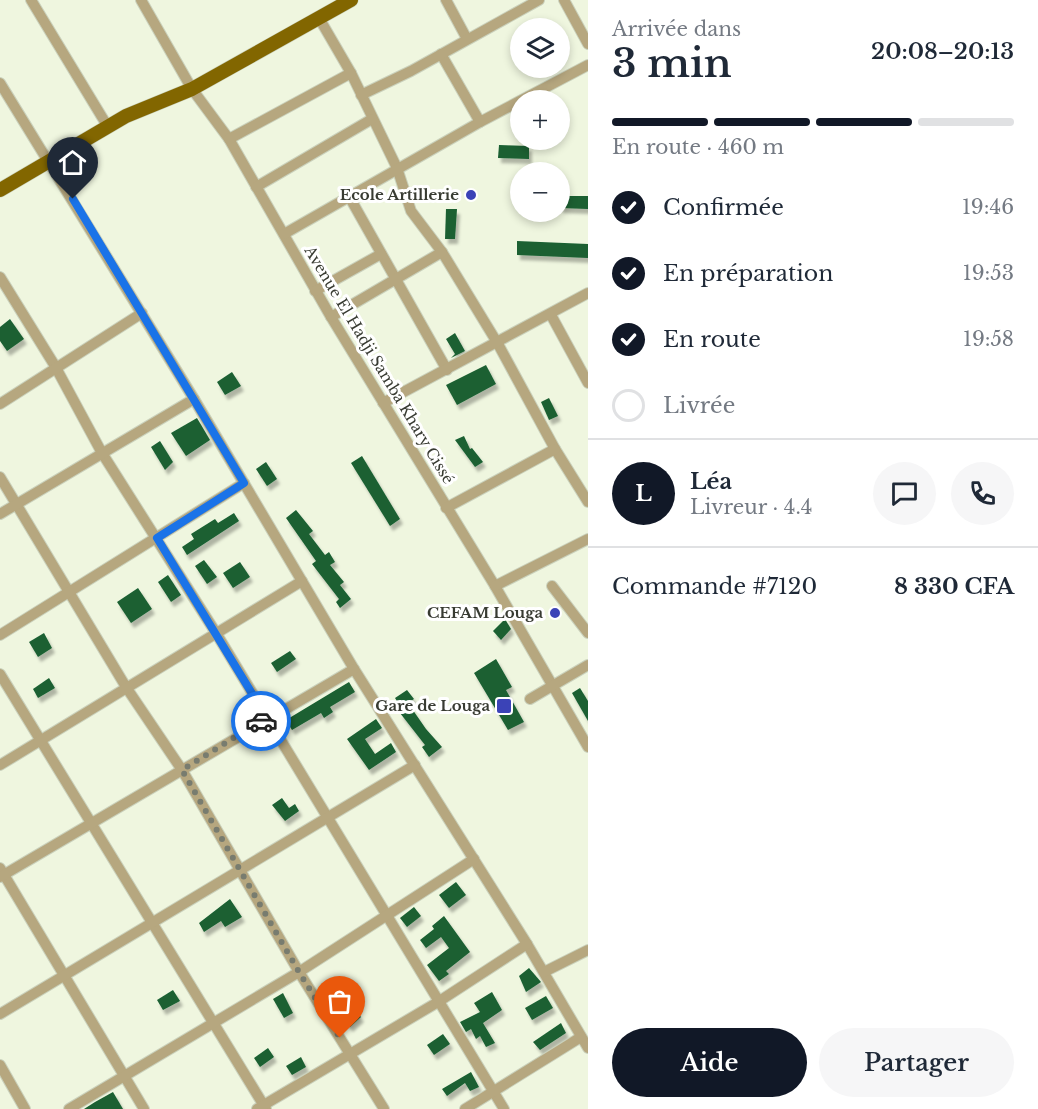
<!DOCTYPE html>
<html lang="fr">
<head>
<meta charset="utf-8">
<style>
	:root { --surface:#fff; --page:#f6f6f7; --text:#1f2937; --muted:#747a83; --line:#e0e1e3; --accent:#111827 }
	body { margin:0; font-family:"Libre Baskerville",serif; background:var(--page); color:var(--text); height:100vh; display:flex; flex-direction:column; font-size:22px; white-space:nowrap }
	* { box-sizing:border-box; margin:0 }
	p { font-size:20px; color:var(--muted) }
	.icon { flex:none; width:33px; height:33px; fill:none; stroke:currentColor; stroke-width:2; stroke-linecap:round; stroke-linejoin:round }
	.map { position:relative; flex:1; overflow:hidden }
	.sheet { display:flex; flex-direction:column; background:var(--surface); width:450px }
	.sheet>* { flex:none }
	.fabs { position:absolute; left:510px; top:18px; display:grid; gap:12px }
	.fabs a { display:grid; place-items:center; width:60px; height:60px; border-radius:50%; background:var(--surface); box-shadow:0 3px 9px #0003; font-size:30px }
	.pin { position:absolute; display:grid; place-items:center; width:51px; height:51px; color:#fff; margin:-62px -26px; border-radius:50% 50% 50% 0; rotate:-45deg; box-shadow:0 0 6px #0007 }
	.pin .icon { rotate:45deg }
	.courier { position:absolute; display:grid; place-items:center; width:60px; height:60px; margin:-30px; border:4px solid #1a73e8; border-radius:50%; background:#fff; color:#222; box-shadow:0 2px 8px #0007 }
	.head em { font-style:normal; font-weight:600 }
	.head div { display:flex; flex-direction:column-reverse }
	.head { display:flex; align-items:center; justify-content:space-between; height:102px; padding:0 24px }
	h1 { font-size:39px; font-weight:600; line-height:45px }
	.bar { display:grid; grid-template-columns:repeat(4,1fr); gap:9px 6px; align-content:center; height:72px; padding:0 24px }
	.bar i { height:8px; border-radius:4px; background:var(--line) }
	.bar .current { background:var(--accent) }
	.bar p { grid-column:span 4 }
	.line { display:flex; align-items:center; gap:15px; padding:0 24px; border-top:2px solid var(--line) }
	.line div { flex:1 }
	.round { display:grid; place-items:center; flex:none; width:63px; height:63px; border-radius:32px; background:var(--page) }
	ol { padding:0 24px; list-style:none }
	li { display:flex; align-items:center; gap:18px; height:66px }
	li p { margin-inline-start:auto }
	li .icon { padding:6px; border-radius:50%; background:var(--accent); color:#fff; stroke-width:4 }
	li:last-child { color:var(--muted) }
	li i { width:33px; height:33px; border:3px solid var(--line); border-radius:50% }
	.button { display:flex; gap:12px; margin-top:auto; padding:12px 24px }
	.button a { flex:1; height:69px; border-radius:36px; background:var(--accent); color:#fff; font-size:24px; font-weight:600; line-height:69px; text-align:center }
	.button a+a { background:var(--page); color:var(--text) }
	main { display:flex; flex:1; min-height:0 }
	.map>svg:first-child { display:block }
</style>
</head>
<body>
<main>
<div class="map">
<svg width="588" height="1109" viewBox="0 0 588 1109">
	<defs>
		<filter id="shadow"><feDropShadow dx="3" dy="5" stdDeviation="1.5" flood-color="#0004"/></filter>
	</defs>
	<rect width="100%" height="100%" fill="#eff6df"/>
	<!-- building -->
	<g fill="#1a6033" filter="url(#shadow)">
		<polygon points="499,145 529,146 529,159 498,158"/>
		<polygon points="560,196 588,196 588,209 560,208"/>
		<polygon points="446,209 457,209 455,239 445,239"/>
		<polygon points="517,241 588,244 588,258 517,255"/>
		<polygon points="10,319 24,339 7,351 0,341 0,327"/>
		<polygon points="455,333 465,351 451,358 455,354 446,339"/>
		<polygon points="486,365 496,384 457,405 446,385"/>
		<polygon points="232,372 241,386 225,395 217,382"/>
		<polygon points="549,398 558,416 549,420 541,402"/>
		<polygon points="197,418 210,440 186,456 171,433"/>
		<polygon points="464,436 470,449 472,448 483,462 475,467 455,440"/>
		<polygon points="160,441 173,462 165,470 151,447"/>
		<polygon points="362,456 400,519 390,526 351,463"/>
		<polygon points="266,462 277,479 267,486 256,469"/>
		<polygon points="296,510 313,531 309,534 325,555 329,552 335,562 330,565 344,582 340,585 351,599 340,608 336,602 339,599 312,564 316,561 286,518"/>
		<polygon points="234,513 239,521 187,555 182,547 194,539 191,534 215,519 218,523"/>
		<polygon points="204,560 217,577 207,584 195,566"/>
		<polygon points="240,562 250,577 233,588 223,573"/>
		<polygon points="168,575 181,595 171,602 158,582"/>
		<polygon points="138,588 152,609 131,623 117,602"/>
		<polygon points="505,619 511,629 501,640 493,631"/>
		<polygon points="44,633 52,648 38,657 29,642"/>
		<polygon points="290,651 296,659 277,672 271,663"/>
		<polygon points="496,659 512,687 506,690 524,722 508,730 474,673"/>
		<polygon points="49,678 55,688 38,698 33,689"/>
		<polygon points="349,682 355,692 330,707 333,712 324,718 321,713 292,730 286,720"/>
		<polygon points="580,688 588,701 588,721 572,693"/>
		<polygon points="407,690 414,699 408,703 426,729 442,747 429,757 422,747 425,745 400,713 403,711 395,698"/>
		<polygon points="376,719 382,728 365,739 375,754 391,743 396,752 369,770 347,739"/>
		<polygon points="282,798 289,808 295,804 299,811 285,821 272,805"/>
		<polygon points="456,882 466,895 449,908 439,895"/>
		<polygon points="230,899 242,917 225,927 221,921 204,932 199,923"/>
		<polygon points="414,907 421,916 407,927 400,918"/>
		<polygon points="444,916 470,952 446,971 449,974 439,981 427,965 449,948 441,937 426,948 420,940 434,929 432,926"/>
		<polygon points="529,968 541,982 526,992 519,976"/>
		<polygon points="173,990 180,1001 163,1010 157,1000"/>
		<polygon points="492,992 502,1010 483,1023 495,1043 486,1047 480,1036 476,1039 471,1029 466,1032 460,1022 480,1012 474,1003"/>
		<polygon points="283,993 293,1013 284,1018 273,999"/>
		<polygon points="546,996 553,1008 532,1020 525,1008"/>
		<polygon points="346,1000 361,1017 350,1027 335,1010"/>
		<polygon points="561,1023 566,1033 540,1050 533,1042"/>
		<polygon points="443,1034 450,1044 434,1055 427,1045"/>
		<polygon points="268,1048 274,1057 260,1067 254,1058"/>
		<polygon points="301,1057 306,1067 292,1075 286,1066"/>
		<polygon points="471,1072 479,1087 470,1091 465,1083 447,1096 442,1089"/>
		<polygon points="113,1092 123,1109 84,1109 95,1102"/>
	</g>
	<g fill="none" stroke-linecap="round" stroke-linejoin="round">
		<defs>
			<g id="minor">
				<polyline points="31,0 108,127"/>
				<polyline points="141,0 192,89 229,139 331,317 495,586 588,747"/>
				<polyline points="446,0 467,39"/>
				<polyline points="564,0 588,44"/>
				<polyline points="319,18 351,73 397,168 411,211 442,252 498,344 555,449 588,502"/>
				<polyline points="441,54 480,122"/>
				<polyline points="0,83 194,399 354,669 527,944 588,1048"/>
				<polyline points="361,95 411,71 539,0"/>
				<polyline points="229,139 351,73"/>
				<polyline points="256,187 372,119"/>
				<polyline points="350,198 447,370"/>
				<polyline points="284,234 480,122 588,65"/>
				<polyline points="0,277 55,366 102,453 216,633 504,1109"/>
				<polyline points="315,291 381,254"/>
				<polyline points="551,315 588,383"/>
				<polyline points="331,317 442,252"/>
				<polyline points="383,403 588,293"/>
				<polyline points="0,404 142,313"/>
				<polyline points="0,477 126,687 182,770 299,972 384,1109"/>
				<polyline points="446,508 555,449"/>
				<polyline points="0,514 194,399"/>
				<polyline points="495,586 588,539"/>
				<polyline points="552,586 588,633"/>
				<polyline points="0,635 244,483"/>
				<polyline points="0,674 266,1109"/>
				<polyline points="530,699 588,665"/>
				<polyline points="0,765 302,581"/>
				<polyline points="0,868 144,1109"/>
				<polyline points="0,877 354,669"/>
				<polyline points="544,972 588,950"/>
				<polyline points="0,1014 415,765"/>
				<polyline points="0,1065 25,1109"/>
				<polyline points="69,1109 299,972 474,859"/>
				<polyline points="257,1109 438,1002 527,944"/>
				<polyline points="465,1109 581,1037"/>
			</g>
			<polyline id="major" points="0,190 126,116 192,89 351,0"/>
		</defs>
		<!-- minor casing -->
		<use href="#minor" stroke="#cad1bc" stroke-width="12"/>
		<!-- major casing -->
		<use href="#major" stroke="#cad1bc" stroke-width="15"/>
		<!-- minor -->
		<use href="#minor" stroke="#b6a77f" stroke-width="10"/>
		<!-- major -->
		<use href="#major" stroke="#826600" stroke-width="14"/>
	</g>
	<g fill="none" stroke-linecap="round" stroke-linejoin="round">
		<!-- done -->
		<polyline stroke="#787c6f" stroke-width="6" stroke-dasharray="0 10.8" points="261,721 182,770 299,972 340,1038"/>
		<!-- route -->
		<polyline stroke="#1a73e8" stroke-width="8" points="73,199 244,483 157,538 267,718 261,721"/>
	</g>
	<!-- markers -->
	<g fill="#3b43b7" stroke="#fff" stroke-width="2">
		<circle cx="471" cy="195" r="6"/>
		<circle cx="555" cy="613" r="6"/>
		<rect x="496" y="698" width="16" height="16" rx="3"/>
	</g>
	<g text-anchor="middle" stroke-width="6" stroke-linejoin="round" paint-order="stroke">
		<!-- poi labels -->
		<g font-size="15" font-weight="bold" fill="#383b32" stroke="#fff" text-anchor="end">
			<text x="459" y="200">Ecole Artillerie</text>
			<text x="543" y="618">CEFAM Louga</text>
			<text x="490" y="711">Gare de Louga</text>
		</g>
		<!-- street labels -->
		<g font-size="15" fill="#383b32" stroke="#fff">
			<text transform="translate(379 365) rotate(59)" y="5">Avenue El Hadji Samba Khary Cissé</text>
		</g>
	</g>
</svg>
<div class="fabs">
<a><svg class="icon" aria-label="layers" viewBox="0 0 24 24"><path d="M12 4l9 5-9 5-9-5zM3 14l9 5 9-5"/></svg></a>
<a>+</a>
<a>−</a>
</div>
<div class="pin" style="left:340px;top:1038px;background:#ea580c"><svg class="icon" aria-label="bag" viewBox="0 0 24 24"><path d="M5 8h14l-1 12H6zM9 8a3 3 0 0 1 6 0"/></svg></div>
<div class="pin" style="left:73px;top:199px;background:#1f2937"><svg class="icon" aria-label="home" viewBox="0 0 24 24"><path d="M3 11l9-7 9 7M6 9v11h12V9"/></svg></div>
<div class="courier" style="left:261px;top:721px"><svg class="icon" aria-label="car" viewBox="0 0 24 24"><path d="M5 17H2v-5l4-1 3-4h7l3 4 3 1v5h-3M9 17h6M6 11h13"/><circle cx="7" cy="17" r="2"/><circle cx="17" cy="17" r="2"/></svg></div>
</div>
<section class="sheet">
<div class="head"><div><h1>3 min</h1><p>Arrivée dans</p></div><em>20:08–20:13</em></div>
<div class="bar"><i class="current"></i><i class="current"></i><i class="current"></i><i></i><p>En route · 460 m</p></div>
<ol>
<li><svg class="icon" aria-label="check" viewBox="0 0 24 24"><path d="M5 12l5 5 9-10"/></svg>Confirmée<p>19:46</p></li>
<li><svg class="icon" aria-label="check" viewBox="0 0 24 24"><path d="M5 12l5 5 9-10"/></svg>En préparation<p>19:53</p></li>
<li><svg class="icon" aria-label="check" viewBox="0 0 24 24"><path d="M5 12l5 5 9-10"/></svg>En route<p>19:58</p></li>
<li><i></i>Livrée</li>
</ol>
<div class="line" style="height:108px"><b class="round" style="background:var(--accent);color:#fff">L</b><div><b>Léa</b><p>Livreur · 4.4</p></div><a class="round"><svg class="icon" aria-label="chat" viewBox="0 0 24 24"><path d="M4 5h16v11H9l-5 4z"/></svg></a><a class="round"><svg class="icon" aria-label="phone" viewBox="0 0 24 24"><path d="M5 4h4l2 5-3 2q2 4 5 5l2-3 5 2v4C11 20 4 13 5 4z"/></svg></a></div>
<div class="line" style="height:78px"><div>Commande #7120</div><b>8 330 CFA</b></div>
<div class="button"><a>Aide</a><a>Partager</a></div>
</section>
</main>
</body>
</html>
